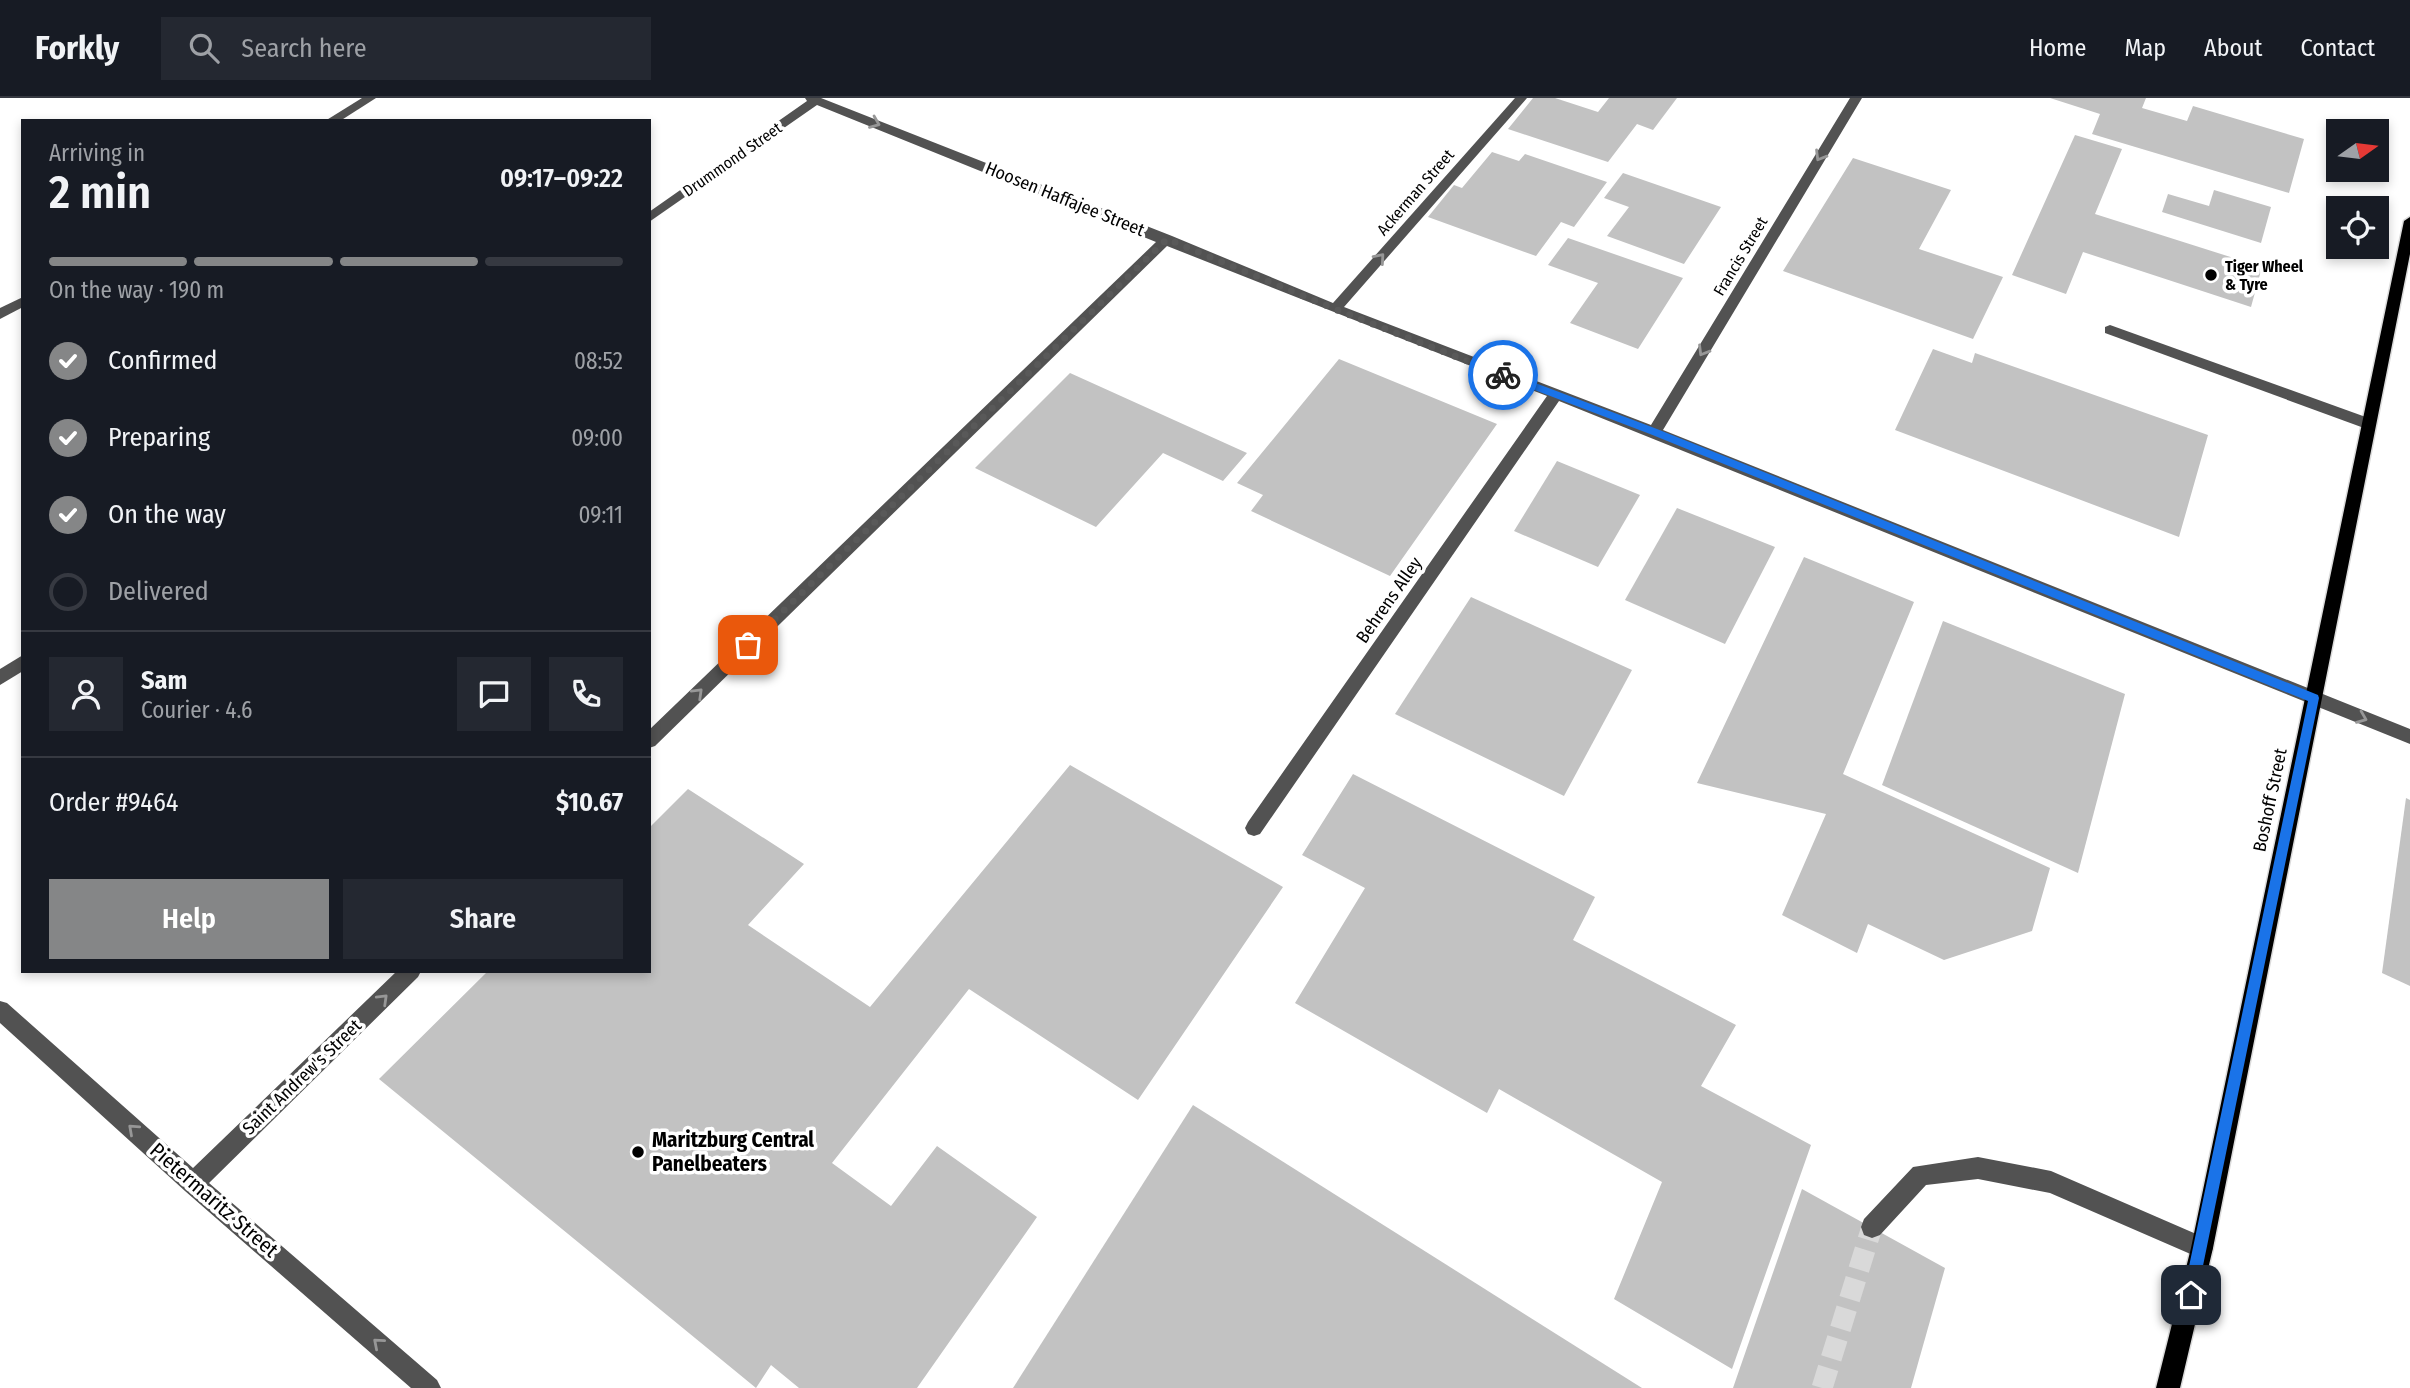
<!DOCTYPE html>
<html lang="en">
<head>
<meta charset="utf-8">
<style>
	:root { --surface:#171b24; --page:#242831; --text:#f1f3f6; --muted:#9ea1a6; --line:#363941; --accent:#858687 }
	body { margin:0; font-family:"Fira Sans Condensed",sans-serif; background:var(--page); color:var(--text); height:100vh; display:flex; flex-direction:column; font-size:26px; white-space:nowrap }
	* { box-sizing:border-box; margin:0 }
	p { font-size:23px; color:var(--muted) }
	.icon { flex:none; width:38px; height:38px; fill:none; stroke:currentColor; stroke-width:2; stroke-linecap:round; stroke-linejoin:round }
	.map { position:relative; flex:1; overflow:hidden }
	.drawer { position:absolute; left:21px; top:21px; width:630px; height:854px; display:flex; flex-direction:column; background:var(--surface); border-radius:0px; box-shadow:0 4px 10px #0003 }
	.drawer>* { flex:none }
	.needle { width:46px; rotate:76deg }
	.controls { position:absolute; left:2326px; top:21px; display:grid; gap:14px }
	.controls a { display:grid; place-items:center; width:63px; height:63px; border-radius:0px; background:var(--surface); box-shadow:0 4px 10px #0003; font-size:35px }
	.pin { position:absolute; display:grid; place-items:center; width:60px; height:60px; color:#fff; margin:-30px; border-radius:14px; box-shadow:0 4px 10px #0006 }
	.courier { position:absolute; display:grid; place-items:center; width:70px; height:70px; margin:-35px; border:5px solid #1a73e8; border-radius:50%; background:#fff; color:#222; box-shadow:0 2px 9px #0007 }
	.summary em { font-style:normal; font-weight:600 }
	.summary div { display:flex; flex-direction:column-reverse }
	.summary { display:flex; align-items:center; justify-content:space-between; height:119px; padding:0 28px }
	h1 { font-size:46px; font-weight:600; line-height:52px }
	.bar { display:grid; grid-template-columns:repeat(4,1fr); gap:10px 7px; align-content:center; height:84px; padding:0 28px }
	.bar i { height:9px; border-radius:5px; background:var(--line) }
	.bar .selected { background:var(--accent) }
	.bar p { grid-column:span 4 }
	.line { display:flex; align-items:center; gap:18px; padding:0 28px; border-top:2px solid var(--line) }
	.line div { flex:1 }
	.round { display:grid; place-items:center; flex:none; width:74px; height:74px; border-radius:0px; background:var(--page) }
	ol { padding:0 28px; list-style:none }
	li { display:flex; align-items:center; gap:21px; height:77px }
	li p { margin-inline-start:auto }
	li .icon { padding:7px; border-radius:50%; background:var(--accent); color:#fff; stroke-width:4 }
	li:last-child { color:var(--muted) }
	li i { width:38px; height:38px; border:4px solid var(--line); border-radius:50% }
	.action { display:flex; gap:14px; margin-top:auto; padding:14px 28px }
	.action a { flex:1; height:80px; border-radius:0px; background:var(--accent); color:#fff; font-size:28px; font-weight:600; line-height:80px; text-align:center }
	.action a+a { background:var(--page); color:var(--text) }
	header { display:flex; align-items:center; gap:42px; box-sizing:border-box; height:98px; padding:0 35px; background:var(--surface); border-bottom:2px solid var(--line) }
	header strong { font-size:33px }
	nav { display:flex; gap:38px; margin-inline-start:auto; font-size:24px }
	.search { width:490px; height:63px; background:var(--page); display:flex; align-items:center; gap:18px; box-sizing:border-box; padding:0 24px; border-radius:0px; color:var(--muted); font-size:26px }
	.map>svg:first-child { display:block }
</style>
</head>
<body>
<header>
<strong>Forkly</strong>
<div class="search"><svg class="icon" aria-label="search" viewBox="0 0 24 24"><circle cx="10" cy="10" r="6"/><path d="M15 15l6 6"/></svg>Search here</div>
<nav><a>Home</a><a>Map</a><a>About</a><a>Contact</a></nav>
</header>
<div class="map">
<svg width="2410" height="1290" viewBox="0 0 2410 1290">
	<rect width="100%" height="100%" fill="#fff"/>
	<!-- building -->
	<g fill="#c2c2c2">
		<polygon points="1533,0 1555,0 1598,14 1609,0 1677,0 1653,32 1637,26 1608,64 1508,31"/>
		<polygon points="2050,0 2146,0 2142,10 2187,23 2193,8 2304,41 2289,95 2092,36 2100,16"/>
		<polygon points="2075,37 2122,51 2095,116 2262,169 2251,209 2083,154 2066,196 2012,177"/>
		<polygon points="1492,54 1519,63 1525,56 1607,84 1574,129 1561,124 1536,158 1428,119 1454,87 1462,90"/>
		<polygon points="1853,60 1951,92 1919,151 2003,179 1973,241 1783,173"/>
		<polygon points="1623,75 1721,109 1684,166 1607,138 1629,109 1604,100"/>
		<polygon points="2214,92 2271,109 2261,145 2162,114 2168,96 2209,108"/>
		<polygon points="1568,140 1683,180 1638,251 1570,225 1598,185 1548,167"/>
		<polygon points="1933,251 1972,265 1975,255 2208,337 2179,439 1895,332"/>
		<polygon points="1339,261 1497,326 1390,478 1251,413 1263,397 1237,385"/>
		<polygon points="1070,275 1247,355 1223,383 1163,355 1096,429 975,370"/>
		<polygon points="1557,363 1640,397 1598,469 1514,433"/>
		<polygon points="1677,410 1775,449 1725,546 1625,502"/>
		<polygon points="1804,459 1914,504 1843,676 2050,770 2032,833 1944,862 1868,826 1857,855 1782,817 1826,716 1697,685"/>
		<polygon points="1471,499 1632,572 1564,698 1395,616"/>
		<polygon points="1943,523 2125,596 2078,775 1882,687"/>
		<polygon points="1070,667 1283,789 1138,1002 969,891 832,1065 891,1108 937,1048 1037,1119 917,1290 799,1290 771,1267 756,1290 379,981 488,873 649,873 649,730 688,691 804,766 748,827 870,909"/>
		<polygon points="1353,676 1595,799 1573,842 1736,927 1701,988 1811,1047 1732,1271 1614,1201 1662,1084 1499,991 1487,1015 1295,905 1365,790 1302,757"/>
		<polygon points="2406,700 2410,702 2410,888 2382,875"/>
		<polygon points="1193,1007 1642,1290 1013,1290"/>
		<polygon points="1802,1091 1945,1170 1911,1290 1733,1290"/>
	</g>
	<g fill="none" stroke-linecap="round" stroke-linejoin="round">
		<!-- minor-tunnel -->
		<polyline stroke="#d9d9d9" stroke-width="21" stroke-dasharray="21 10" stroke-linecap="butt" points="1822,1290 1872,1129"/>
		<defs>
			<polygon id="major" points="2410,119 2410,156 2213,1150 2180,1290 2156,1290 2191,1150 2404,123"/>
		</defs>
		<!-- major casing -->
		<use href="#major" stroke="#dbdbdb" stroke-width="3"/>
		<!-- minor -->
		<g fill="#525252" fill-rule="evenodd">
			<polygon points="362,0 376,0 340,23 325,23"/>
			<polygon points="805,0 821,0 1172,138 1333,205 1515,0 1527,0 1344,209 1651,327 1850,0 1862,0 1663,332 2410,631 2410,646 1559,303 1260,736 1254,738 1248,736 1245,730 1248,724 1547,298 1167,148 655,648 649,650 649,632 1156,144 817,7 649,124 649,114 807,3"/>
			<polygon points="23,199 23,209 0,221 0,210"/>
			<polygon points="2110,227 2374,322 2376,326 2369,331 2364,330 2105,235 2105,229"/>
			<polygon points="23,557 23,573 0,587 0,571"/>
			<polygon points="397,873 421,873 418,879 209,1085 437,1282 441,1290 411,1290 185,1093 0,925 0,903 7,905 193,1070"/>
			<polygon points="1978,1059 2051,1073 2210,1142 2213,1150 2210,1158 2202,1161 2050,1095 1978,1081 1926,1087 1880,1137 1872,1140 1864,1137 1861,1129 1864,1121 1913,1069"/>
		</g>
		<!-- major -->
		<use href="#major" fill="#000" fill-rule="evenodd"/>
	</g>
	<!-- one-way arrows -->
	<defs><path id="oneway-chevron" d="M-2-3.5L2.5 0L-2 3.5" fill="none" stroke-width="1.6" stroke-linecap="round" stroke-linejoin="round" transform="scale(1.75)"/></defs>
	<g stroke="#979797">
		<use href="#oneway-chevron" transform="translate(875 25) rotate(22)"/>
		<use href="#oneway-chevron" transform="translate(1820 58) rotate(121)"/>
		<use href="#oneway-chevron" transform="translate(1380 160) rotate(-49)"/>
		<use href="#oneway-chevron" transform="translate(1703 253) rotate(121)"/>
		<use href="#oneway-chevron" transform="translate(698 595) rotate(-44)"/>
		<use href="#oneway-chevron" transform="translate(2362 620) rotate(22)"/>
		<use href="#oneway-chevron" transform="translate(383 901) rotate(-44)"/>
		<use href="#oneway-chevron" transform="translate(133 1031) rotate(-138)"/>
		<use href="#oneway-chevron" transform="translate(378 1245) rotate(-139)"/>
	</g>
	<!-- route -->
	<polygon fill="#1a73e8" points="1500,274 1506,274 1657,331 2318,597 2319,600 2196,1202 2191,1204 2186,1202 2183,1197 2308,603 1650,336 1500,279"/>
	<g fill="none" stroke-linecap="round" stroke-linejoin="round">
		<!-- done -->
		<polyline stroke="#595959" stroke-width="7" stroke-dasharray="0 12.6" points="748,547 1167,141 1335,211 1503,277"/>
	</g>
	<!-- markers -->
	<g fill="#000" stroke="#fff" stroke-width="2.5">
		<circle cx="2211" cy="177" r="7"/>
		<circle cx="638" cy="1054" r="7"/>
	</g>
	<g text-anchor="middle" stroke-width="7" stroke-linejoin="round" paint-order="stroke">
		<!-- far-street labels -->
		<g font-size="16" fill="#000" stroke="#fff">
			<text transform="translate(732 61) rotate(-35)" y="6">Drummond Street</text>
			<text transform="translate(1415 94) rotate(-49)" y="6">Ackerman Street</text>
			<text transform="translate(1740 158) rotate(-59)" y="6">Francis Street</text>
		</g>
		<!-- far-poi labels -->
		<g font-size="16" font-weight="bold" fill="#000" stroke="#fff" text-anchor="start">
			<text x="2225" y="174">Tiger Wheel<tspan x="2225" dy="18">&amp; Tyre</tspan></text>
		</g>
		<!-- street labels -->
		<g font-size="18" fill="#000" stroke="#fff">
			<text transform="translate(1065 101) rotate(22)" y="6">Hoosen Haffajee Street</text>
			<text transform="translate(1389 502) rotate(-55)" y="6">Behrens Alley</text>
			<text transform="translate(2270 702) rotate(-78)" y="6">Boshoff Street</text>
			<text transform="translate(302 979) rotate(-44)" y="6">Saint Andrew's Street</text>
		</g>
		<!-- near-poi labels -->
		<g font-size="21" font-weight="bold" fill="#000" stroke="#fff" text-anchor="start">
			<text x="652" y="1049">Maritzburg Central<tspan x="652" dy="24">Panelbeaters</tspan></text>
		</g>
		<!-- near-street labels -->
		<g font-size="21" fill="#000" stroke="#fff">
			<text transform="translate(214 1102) rotate(41)" y="7">Pietermaritz Street</text>
		</g>
	</g>
</svg>
<div class="controls">
<a><svg class="needle" viewBox="-14 -14 28 28"><path d="M0-13l5 13h-10z" fill="#e53935"/><path d="M0 13l5-13h-10z" fill="#9ea1a6"/></svg></a>
<a><svg class="icon" aria-label="locate" viewBox="0 0 24 24"><circle cx="12" cy="12" r="6"/><path d="M12 2v4M12 18v4M2 12h4M18 12h4"/></svg></a>
</div>
<div class="pin" style="left:748px;top:547px;background:#ea580c"><svg class="icon" aria-label="bag" viewBox="0 0 24 24"><path d="M5 8h14l-1 12H6zM9 8a3 3 0 0 1 6 0"/></svg></div>
<div class="pin" style="left:2191px;top:1197px;background:#1f2937"><svg class="icon" aria-label="home" viewBox="0 0 24 24"><path d="M3 11l9-7 9 7M6 9v11h12V9"/></svg></div>
<div class="courier" style="left:1503px;top:277px"><svg class="icon" aria-label="bike" viewBox="0 0 24 24"><circle cx="6" cy="16" r="4"/><circle cx="18" cy="16" r="4"/><path d="M6 16l4-8h5l3 8M10 8l3 8H6M13 5h3"/></svg></div>
<section class="drawer">
<div class="summary"><div><h1>2 min</h1><p>Arriving in</p></div><em>09:17–09:22</em></div>
<div class="bar"><i class="selected"></i><i class="selected"></i><i class="selected"></i><i></i><p>On the way · 190 m</p></div>
<ol>
<li><svg class="icon" aria-label="check" viewBox="0 0 24 24"><path d="M5 12l5 5 9-10"/></svg>Confirmed<p>08:52</p></li>
<li><svg class="icon" aria-label="check" viewBox="0 0 24 24"><path d="M5 12l5 5 9-10"/></svg>Preparing<p>09:00</p></li>
<li><svg class="icon" aria-label="check" viewBox="0 0 24 24"><path d="M5 12l5 5 9-10"/></svg>On the way<p>09:11</p></li>
<li><i></i>Delivered</li>
</ol>
<div class="line" style="height:126px"><a class="round"><svg class="icon" aria-label="person" viewBox="0 0 24 24"><circle cx="12" cy="8" r="4"/><path d="M4 21q1-7 8-7t8 7"/></svg></a><div><b>Sam</b><p>Courier · 4.6</p></div><a class="round"><svg class="icon" aria-label="chat" viewBox="0 0 24 24"><path d="M4 5h16v11H9l-5 4z"/></svg></a><a class="round"><svg class="icon" aria-label="phone" viewBox="0 0 24 24"><path d="M5 4h4l2 5-3 2q2 4 5 5l2-3 5 2v4C11 20 4 13 5 4z"/></svg></a></div>
<div class="line" style="height:91px"><div>Order #9464</div><b>$10.67</b></div>
<div class="action"><a>Help</a><a>Share</a></div>
</section>
</div>
</body>
</html>
